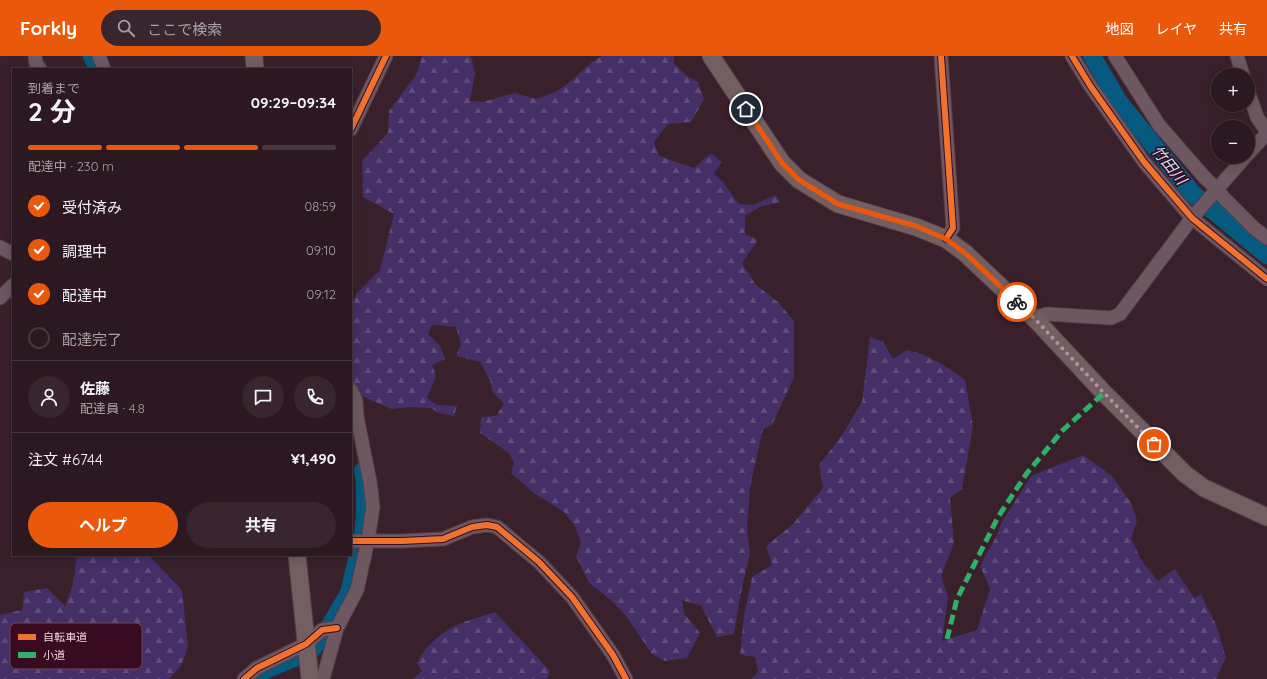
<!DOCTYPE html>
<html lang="ja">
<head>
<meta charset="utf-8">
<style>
	:root { --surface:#2c1820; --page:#38252d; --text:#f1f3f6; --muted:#a6a0a5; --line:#48373e; --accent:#ea580c }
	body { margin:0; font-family:Quicksand,"Noto Sans JP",sans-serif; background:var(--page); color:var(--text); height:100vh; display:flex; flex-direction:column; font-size:15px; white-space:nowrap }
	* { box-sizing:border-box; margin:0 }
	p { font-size:13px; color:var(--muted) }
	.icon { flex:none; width:22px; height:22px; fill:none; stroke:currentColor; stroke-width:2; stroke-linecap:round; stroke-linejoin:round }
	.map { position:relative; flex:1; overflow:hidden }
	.sheet { position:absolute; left:12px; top:12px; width:340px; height:488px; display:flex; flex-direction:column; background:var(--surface); border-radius:0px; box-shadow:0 2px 10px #0003,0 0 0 1px var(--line) }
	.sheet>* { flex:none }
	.controls { position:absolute; left:1211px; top:12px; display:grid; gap:8px }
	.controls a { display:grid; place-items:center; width:44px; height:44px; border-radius:50%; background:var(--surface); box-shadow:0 2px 10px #0003,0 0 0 1px var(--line); font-size:20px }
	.pin { position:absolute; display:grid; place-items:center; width:34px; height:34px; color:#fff; margin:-17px; border:2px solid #fff; border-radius:50%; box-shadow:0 1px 4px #0007 }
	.courier { position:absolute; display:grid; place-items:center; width:40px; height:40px; margin:-20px; border:3px solid #ea580c; border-radius:50%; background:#fff; color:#222; box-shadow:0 1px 5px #0007 }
	.head em { font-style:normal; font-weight:700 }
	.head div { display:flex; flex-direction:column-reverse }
	.head { display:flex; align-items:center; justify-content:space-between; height:68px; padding:0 16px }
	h1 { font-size:26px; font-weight:700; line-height:30px }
	.bar { display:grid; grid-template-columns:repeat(4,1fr); gap:6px 4px; align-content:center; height:48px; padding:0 16px }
	.bar i { height:5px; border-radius:3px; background:var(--line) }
	.bar .current { background:var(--accent) }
	.bar p { grid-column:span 4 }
	.line { display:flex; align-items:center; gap:10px; padding:0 16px; border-top:1px solid var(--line) }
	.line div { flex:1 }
	.round { display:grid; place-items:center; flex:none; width:42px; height:42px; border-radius:21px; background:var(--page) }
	ol { padding:0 16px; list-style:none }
	li { display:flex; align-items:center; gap:12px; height:44px }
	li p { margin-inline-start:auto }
	li .icon { padding:4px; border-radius:50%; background:var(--accent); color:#fff; stroke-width:4 }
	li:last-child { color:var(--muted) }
	li i { width:22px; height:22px; border:2px solid var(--line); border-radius:50% }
	.cta { display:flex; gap:8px; margin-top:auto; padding:8px 16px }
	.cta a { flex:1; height:46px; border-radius:24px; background:var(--accent); color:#fff; font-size:16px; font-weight:700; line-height:46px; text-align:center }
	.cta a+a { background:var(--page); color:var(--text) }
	header { display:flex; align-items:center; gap:24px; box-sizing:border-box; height:56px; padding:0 20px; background:var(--accent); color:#fff }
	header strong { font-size:19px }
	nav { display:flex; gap:22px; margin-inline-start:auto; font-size:14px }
	.search { width:280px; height:36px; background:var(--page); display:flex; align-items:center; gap:10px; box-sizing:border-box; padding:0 14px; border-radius:22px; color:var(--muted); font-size:15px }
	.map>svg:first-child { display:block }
</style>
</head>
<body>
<header>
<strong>Forkly</strong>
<div class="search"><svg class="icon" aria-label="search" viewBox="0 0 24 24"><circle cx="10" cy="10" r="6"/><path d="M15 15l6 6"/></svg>ここで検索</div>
<nav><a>地図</a><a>レイヤ</a><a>共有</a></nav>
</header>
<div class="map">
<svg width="1267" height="623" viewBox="0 0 1267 623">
	<defs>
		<pattern id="forest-firs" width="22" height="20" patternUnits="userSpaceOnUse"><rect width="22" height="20" fill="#442f66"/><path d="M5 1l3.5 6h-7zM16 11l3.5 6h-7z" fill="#5f4c7b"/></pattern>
	</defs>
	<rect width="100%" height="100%" fill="#3a202b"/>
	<!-- forest -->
	<g fill="url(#forest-firs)">
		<path d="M422,0h49l4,17 -5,28 12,1 33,-9 21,6c8,-3 17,-5 24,-10 15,-9 26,-25 42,-33h72v7l13,13 11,6 6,17 -13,23 -23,2 -14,18 5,14 35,12 17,-15 11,9 -8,12 9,8 16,22 14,1 23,-10 4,7 -20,5 -15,9v18l13,6 -16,23 13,21 23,18 16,19v56l-22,48 -9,4 -13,58 -3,42 3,24 -9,39 -7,42 -17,3 -16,-31 -19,-6 2,13 16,20 -13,25 -22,3 -13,-7 -26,-38 -14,-15 -23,-18 -13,-27 5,-13 -6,-17 -11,-14 -29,-18 -24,-21 3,-11 -5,-9 -29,-20 1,-16 15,-1 8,-12 -12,-13 -2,-11 -10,-18 -24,-6 5,-12 -5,-17 -24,-2 -4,9 12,12 5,13 -13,6 4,11 -9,22 10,7 20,1 -3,10 -15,-3 -8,-5 -21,-1 -18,2 -35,-15 -6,-16v-74l6,-11 23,-23 14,-56 -31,-17 -1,-36 26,-28 1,-22 27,-36z"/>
		<path d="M870,281l13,5 10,17 14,-9c23,5 39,16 58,30l8,46 -11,63 -12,9 4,45 -13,33 7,21 -6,44 35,-11 13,-41 -10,-23 17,-31 5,-13 29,-46 52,-21 29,21 19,27 6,17 -6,19 11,22 16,20 17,-12 19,29 7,-4 16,33 9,31 -9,18v3h-465l6,-8 -3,-14 -15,-2 4,-39 8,-39 20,-12 -6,-19 26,-21 31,-37 -4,-23 23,-30 20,-33z"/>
		<polygon points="77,499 151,499 150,501 182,534 188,591 181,610 169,623 0,623 0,559 22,554 24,536 47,532 65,550 73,528"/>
		<path d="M495,556l55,59 -3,8h-134l9,-8 -5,-8c6,-15 27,-33 42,-39 12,-5 24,-8 36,-12z"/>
	</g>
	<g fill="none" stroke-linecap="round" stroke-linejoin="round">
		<!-- river -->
		<g stroke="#065a80" stroke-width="18">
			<polyline points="92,0 98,13"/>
			<polyline points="1092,0 1119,46 1193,138 1267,199"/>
			<polyline points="259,619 265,614 299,600 312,593 328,573 349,537 363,478 365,459 365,425 363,415"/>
		</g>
		<defs>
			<g id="minor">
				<polyline points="35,0 36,7 40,13"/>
				<polyline points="99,0 104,13"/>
				<polyline points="941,0 953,172 946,183"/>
				<polyline points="1072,0 1091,31 1144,106 1192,162 1267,223"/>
				<polyline points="1115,0 1159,69 1206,123 1217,133 1223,141 1254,172 1267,182"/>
				<polyline points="1237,0 1243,19"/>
				<polyline points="1248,35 1257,61 1267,76"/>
				<polyline points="351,73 386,0"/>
				<polyline points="1248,98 1267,77"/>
				<polyline points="0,191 13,198"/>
				<polyline points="0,242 13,229"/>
				<polyline points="1036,264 1040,260 1047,258 1111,262 1120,258 1192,162 1245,101"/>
				<polyline points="351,485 402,485 443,483 472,471 487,469 497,471 539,506 572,541 613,599 626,623"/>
				<polyline points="244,623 257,612 306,588 322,574 337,572"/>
				<polyline points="323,623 337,572 357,534 368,484 373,451 370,426 357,361 356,345 351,334"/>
			</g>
			<g id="major">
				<polyline points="254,0 255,13"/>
				<polyline points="711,0 782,107 799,124 838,148 916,171 946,183 965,197 1036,264 1104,337 1185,418 1204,432 1267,461"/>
				<polyline points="297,499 310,623"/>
			</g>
		</defs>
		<!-- minor casing -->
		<use href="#minor" stroke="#553f48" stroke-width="15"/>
		<!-- major casing -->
		<use href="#major" stroke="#553f48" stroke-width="19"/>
		<!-- minor -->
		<use href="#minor" stroke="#6d5861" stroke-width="13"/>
		<!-- major -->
		<use href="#major" stroke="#735e62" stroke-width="17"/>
		<!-- quiet -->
		<polyline stroke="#2db169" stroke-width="5" stroke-dasharray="10 5" stroke-linecap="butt" points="947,583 957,543 998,461 1027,417 1063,374 1104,337"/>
		<defs>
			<g id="cycleway">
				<polyline points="941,0 953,172 946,183"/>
				<polyline points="1072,0 1091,31 1144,106 1192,162 1267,223"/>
				<polyline points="351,73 386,0"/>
				<polyline points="351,485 402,485 443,483 472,471 487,469 497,471 539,506 572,541 613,599 626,623"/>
				<polyline points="244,623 257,612 306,588 322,574 337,572"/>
			</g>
		</defs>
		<!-- cycleway casing -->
		<use href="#cycleway" stroke="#380b20" stroke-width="8"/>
		<!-- cycleway -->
		<use href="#cycleway" stroke="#ef722f" stroke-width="6"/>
	</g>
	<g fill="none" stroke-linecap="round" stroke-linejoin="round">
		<!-- done -->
		<polyline stroke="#b1939e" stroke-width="4" stroke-dasharray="0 7.2" points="1017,246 1036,264 1104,337 1154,388"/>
		<!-- route -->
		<polyline stroke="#ea580c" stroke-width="5" points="746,53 782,107 799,124 838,148 916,170 946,183 965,197 1017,246"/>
	</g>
	<g text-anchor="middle" stroke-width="3.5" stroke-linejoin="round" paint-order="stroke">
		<!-- water labels -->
		<g font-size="15" font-style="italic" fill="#cee4f3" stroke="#380b20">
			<text transform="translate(1169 109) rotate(51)" y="5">竹田川</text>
		</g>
	</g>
	<!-- legend -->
	<rect x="10" y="567" width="132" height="46" rx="6" fill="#380b20" stroke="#704658" stroke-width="1"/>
	<rect x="18" y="578" width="18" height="6" fill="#ef722f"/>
	<rect x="18" y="596" width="18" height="6" fill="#2db169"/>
	<g font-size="11" fill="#f1d1dc">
		<text x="43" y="585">自転車道</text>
		<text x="43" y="603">小道</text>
	</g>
</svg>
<div class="controls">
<a>+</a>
<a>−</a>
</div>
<div class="pin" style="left:1154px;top:388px;background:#ea580c"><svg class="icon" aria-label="bag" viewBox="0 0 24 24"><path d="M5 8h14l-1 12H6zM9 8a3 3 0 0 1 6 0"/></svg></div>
<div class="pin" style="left:746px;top:53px;background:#1f2937"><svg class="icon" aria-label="home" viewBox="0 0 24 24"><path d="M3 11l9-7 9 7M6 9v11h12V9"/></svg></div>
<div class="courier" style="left:1017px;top:246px"><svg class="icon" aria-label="bike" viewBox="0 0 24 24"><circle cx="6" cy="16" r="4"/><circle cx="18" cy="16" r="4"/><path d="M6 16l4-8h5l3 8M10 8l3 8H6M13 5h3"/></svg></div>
<section class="sheet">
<div class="head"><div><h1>2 分</h1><p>到着まで</p></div><em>09:29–09:34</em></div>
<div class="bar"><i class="current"></i><i class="current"></i><i class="current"></i><i></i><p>配達中 · 230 m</p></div>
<ol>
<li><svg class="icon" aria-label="check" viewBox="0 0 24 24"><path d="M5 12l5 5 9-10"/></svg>受付済み<p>08:59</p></li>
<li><svg class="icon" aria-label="check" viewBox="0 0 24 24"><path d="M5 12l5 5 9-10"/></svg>調理中<p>09:10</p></li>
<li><svg class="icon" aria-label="check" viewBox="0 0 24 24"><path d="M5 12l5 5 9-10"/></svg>配達中<p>09:12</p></li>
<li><i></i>配達完了</li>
</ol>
<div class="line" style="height:72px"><a class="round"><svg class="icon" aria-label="person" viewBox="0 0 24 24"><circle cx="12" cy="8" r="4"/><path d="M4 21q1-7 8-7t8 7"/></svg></a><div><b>佐藤</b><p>配達員 · 4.8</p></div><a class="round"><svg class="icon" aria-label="chat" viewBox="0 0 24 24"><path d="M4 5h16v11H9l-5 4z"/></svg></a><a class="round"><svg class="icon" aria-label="phone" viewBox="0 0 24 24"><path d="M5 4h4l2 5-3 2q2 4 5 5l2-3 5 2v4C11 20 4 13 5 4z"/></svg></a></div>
<div class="line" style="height:52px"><div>注文 #6744</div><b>¥1,490</b></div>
<div class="cta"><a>ヘルプ</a><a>共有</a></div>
</section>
</div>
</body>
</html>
